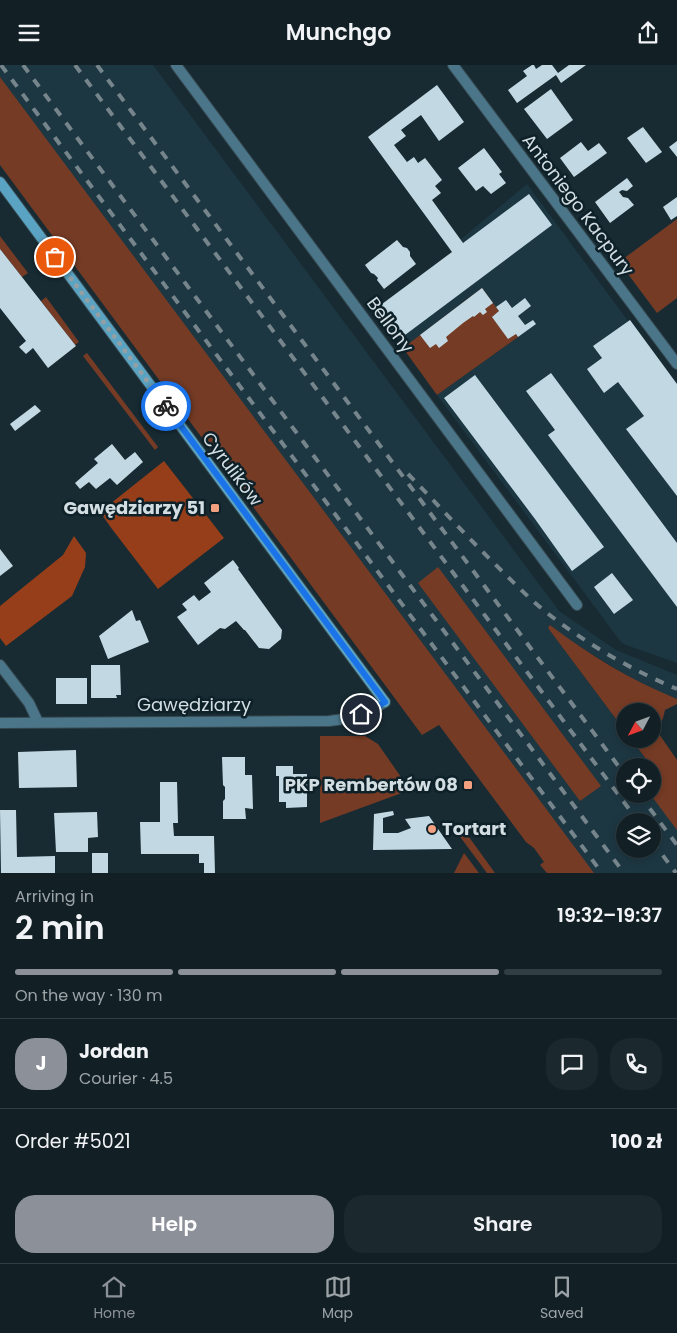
<!DOCTYPE html>
<html lang="en">
<head>
<meta charset="utf-8">
<style>
	:root { --surface:#122026; --page:#1b282e; --text:#f1f3f6; --muted:#9ca3a7; --line:#313e43; --accent:#8c9099 }
	body { margin:0; font-family:Poppins,sans-serif; background:var(--page); color:var(--text); height:100vh; display:flex; flex-direction:column; font-size:19px; white-space:nowrap }
	* { box-sizing:border-box; margin:0 }
	p { font-size:16px; color:var(--muted) }
	.icon { flex:none; width:28px; height:28px; fill:none; stroke:currentColor; stroke-width:2; stroke-linecap:round; stroke-linejoin:round }
	.map { position:relative; height:808px; overflow:hidden }
	.details { display:flex; flex-direction:column; background:var(--surface); flex:1 }
	.details>* { flex:none }
	.needle { width:32px; rotate:229deg }
	.fabs { position:absolute; left:616px; top:638px; display:grid; gap:10px }
	.fabs a { display:grid; place-items:center; width:45px; height:45px; border-radius:50%; background:var(--surface); box-shadow:0 2px 8px #0003,0 0 0 1px var(--line); font-size:25px }
	.pin { position:absolute; display:grid; place-items:center; width:42px; height:42px; color:#fff; margin:-21px; border:2px solid #fff; border-radius:50%; box-shadow:0 1px 5px #0007 }
	.courier { position:absolute; display:grid; place-items:center; width:50px; height:50px; margin:-25px; border:4px solid #1a73e8; border-radius:50%; background:#fff; color:#222; box-shadow:0 1px 6px #0007 }
	.headline em { font-style:normal; font-weight:600 }
	.headline div { display:flex; flex-direction:column-reverse }
	.headline { display:flex; align-items:center; justify-content:space-between; height:85px; padding:0 15px }
	h1 { font-size:32px; font-weight:600; line-height:38px }
	.bar { display:grid; grid-template-columns:repeat(4,1fr); gap:8px 5px; align-content:center; height:60px; padding:0 15px }
	.bar i { height:6px; border-radius:4px; background:var(--line) }
	.bar .selected { background:var(--accent) }
	.bar p { grid-column:span 4 }
	.line { display:flex; align-items:center; gap:12px; padding:0 15px; border-top:1px solid var(--line) }
	.line div { flex:1 }
	.round { display:grid; place-items:center; flex:none; width:52px; height:52px; border-radius:20px; background:var(--page) }
	.action { display:flex; gap:10px; margin-top:auto; padding:10px 15px }
	.action a { flex:1; height:58px; border-radius:20px; background:var(--accent); color:#fff; font-size:20px; font-weight:600; line-height:58px; text-align:center }
	.action a+a { background:var(--page); color:var(--text) }
	header { display:flex; justify-content:space-between; align-items:center; height:65px; padding:0 15px; background:var(--surface); font-size:22px; font-weight:600 }
	.tab-bar { display:flex; justify-content:space-around; align-items:center; height:70px; border-top:1px solid var(--line); background:var(--surface); font-size:14px; color:var(--muted) }
	.tab-bar a { display:grid; justify-items:center; gap:2px }
	.tab-bar .selected { color:var(--accent) }
	.map>svg:first-child { display:block }
</style>
</head>
<body>
<header><svg class="icon" aria-label="menu" viewBox="0 0 24 24"><path d="M4 6h16M4 12h16M4 18h16"/></svg>Munchgo<svg class="icon" aria-label="share" viewBox="0 0 24 24"><path d="M12 15V3M7 8l5-5 5 5M5 13v7h14v-7"/></svg></header>
<div class="map">
<svg width="677" height="808" viewBox="0 0 677 808">
	<rect width="100%" height="100%" fill="#182b33"/>
	<!-- built -->
	<g fill="#1d3742" fill-rule="evenodd">
		<path d="M0,0h153l406,546 57,39 61,25v24l-24,-10 -27,-14 -54,-33 -22,-17 -2,3 77,103v8h6l20,27h-26v28h27l1,-26 24,33v72h-106l-45,-31 -526,-710zM625,756h27v28h-27z"/>
		<polygon points="527,119 628,256 630,255 677,319 677,598 626,580 621,577 437,330 518,272 482,224 403,283 375,244 463,179 460,175"/>
	</g>
	<!-- green -->
	<g fill="#753b25">
		<polygon points="0,12 594,808 547,808 540,800 544,797 534,783 526,777 439,660 422,670 0,100"/>
		<polygon points="677,154 677,233 657,248 619,197"/>
		<polygon points="0,171 28,208 22,212 0,184"/>
		<polygon points="482,223 518,272 437,330 403,283"/>
		<polygon points="46,232 79,277 75,280 41,236"/>
		<polygon points="87,288 158,382 155,385 83,291"/>
		<polygon points="438,502 601,721 580,736 418,518"/>
		<path d="M550,560c39,30 81,55 127,74v5l-12,6 -2,8 -6,13 20,29v70l-27,-36h2l1,-8 8,-7 -30,-40h21v-28h-27v20l-77,-103z"/>
		<polygon points="320,671 365,671 378,679 410,725 320,758"/>
		<polygon points="461,761 495,808 487,808 455,765"/>
		<polygon points="464,788 479,808 454,808"/>
	</g>
	<!-- forest -->
	<g fill="#953e19">
		<polygon points="164,396 224,473 158,524 112,464 100,447"/>
		<polygon points="74,471 86,488 85,502 72,531 6,581 0,573 0,541 63,490"/>
	</g>
	<!-- building -->
	<g fill="#c2d9e3">
		<polygon points="532,0 534,0 536,4 542,0 552,0 558,8 569,0 586,0 561,18 556,10 517,38 508,25 527,11 523,6"/>
		<polygon points="437,20 464,57 439,76 421,50 401,65 406,71 394,80 407,97 414,92 418,98 425,93 442,115 435,121 441,128 432,135 463,178 529,129 552,160 401,273 378,242 452,187 368,72"/>
		<polygon points="551,24 573,55 547,74 524,44"/>
		<polygon points="643,62 662,87 646,98 627,73"/>
		<polygon points="677,76 677,92 669,82"/>
		<polygon points="581,77 588,86 599,78 607,88 574,112 560,93"/>
		<polygon points="484,83 502,107 499,109 506,118 491,129 483,121 476,126 458,103"/>
		<polygon points="627,113 633,121 627,126 622,125 619,127 623,132 628,133 634,140 610,158 595,137"/>
		<polygon points="677,132 677,151 671,155 663,142"/>
		<polygon points="397,175 403,182 407,183 410,187 410,191 416,199 384,224 377,215 378,213 374,209 371,208 365,200"/>
		<polygon points="0,184 76,281 48,303 33,283 26,289 19,282 26,276 0,243"/>
		<polygon points="482,223 493,238 485,244 487,247 483,250 480,247 474,252 473,251 463,258 446,272 448,276 439,283 436,279 430,283 420,270"/>
		<polygon points="525,233 531,241 518,251 525,260 533,255 536,259 518,272 516,269 508,274 492,252 499,246 496,242 506,235 512,243"/>
		<polygon points="630,255 677,319 677,431 626,364 644,351 618,317 604,328 587,304 602,293 593,281"/>
		<polygon points="551,308 677,478 677,542 548,370 555,365 526,326"/>
		<polygon points="475,310 604,482 572,506 535,454 444,333"/>
		<polygon points="35,340 41,346 15,366 10,359"/>
		<polygon points="112,379 125,395 135,387 143,397 117,420 110,413 96,424 89,417 80,424 75,418 98,398 94,394"/>
		<polygon points="0,484 13,501 0,511"/>
		<polygon points="233,495 239,503 238,504 282,565 281,574 269,584 259,583 245,565 244,565 236,556 225,564 220,563 198,580 177,552 187,545 182,539 194,530 199,536 211,527 204,518"/>
		<polygon points="612,508 633,535 614,549 594,522"/>
		<polygon points="132,545 136,556 140,555 149,577 108,594 99,571"/>
		<polygon points="91,600 120,600 121,630 116,630 117,633 91,633"/>
		<rect x="56" y="613" width="31" height="26"/>
		<polygon points="76,685 77,722 19,723 18,687"/>
		<polygon points="222,692 245,692 245,710 252,710 253,744 245,743 246,754 223,754 223,736 225,734 225,722 223,720"/>
		<polygon points="276,701 293,701 293,709 307,709 307,719 311,719 311,727 307,727 307,742 286,743 286,737 279,737 279,711 276,711"/>
		<polygon points="160,717 177,717 178,758 173,758 174,771 214,771 215,808 204,808 204,798 199,798 199,789 141,789 140,757 160,757"/>
		<polygon points="0,745 16,745 17,792 55,791 55,808 1,808"/>
		<polygon points="393,746 394,750 383,753 383,768 398,768 411,763 405,754 429,751 452,784 373,785 374,749"/>
		<polygon points="97,747 98,772 88,773 88,787 56,787 54,748"/>
		<rect x="92" y="788" width="16" height="20"/>
	</g>
	<g fill="none" stroke-linecap="round" stroke-linejoin="round">
		<defs>
			<g id="street">
				<polyline points="176,0 577,540"/>
				<polyline points="453,0 677,299"/>
				<polyline points="0,600 29,638 38,657"/>
				<path d="M0,658l329,-2c21,-2 38,-7 56,-19"/>
			</g>
			<polyline id="secondary" points="0,117 385,637"/>
		</defs>
		<!-- street casing -->
		<use href="#street" stroke="#36484f" stroke-width="12"/>
		<!-- secondary casing -->
		<use href="#secondary" stroke="#36484f" stroke-width="12"/>
		<!-- street -->
		<use href="#street" stroke="#4b768a" stroke-width="10"/>
		<!-- secondary -->
		<use href="#secondary" stroke="#5aa3c2" stroke-width="10"/>
		<!-- rail -->
		<g stroke="#76858b" stroke-width="4" stroke-dasharray="9 9" stroke-linecap="butt">
			<polyline points="1,0 602,808"/>
			<polyline points="23,0 624,808"/>
			<polyline points="75,0 638,756"/>
			<polyline points="97,0 625,710"/>
			<path d="M408,409c32,33 63,67 96,99 16,16 32,32 51,46 37,28 79,52 122,70"/>
			<polyline points="639,729 677,780"/>
			<polyline points="652,776 676,808"/>
		</g>
	</g>
	<g fill="none" stroke-linecap="round" stroke-linejoin="round">
		<!-- done -->
		<polyline stroke="#929fa5" stroke-width="5" stroke-dasharray="0 9" points="55,192 166,341"/>
		<!-- route -->
		<polyline stroke="#1a73e8" stroke-width="6" points="166,341 385,637 375,643 361,649"/>
	</g>
	<!-- markers -->
	<g fill="#f2a080" stroke="#0e2129" stroke-width="2">
		<rect x="210" y="438" width="10" height="10" rx="2.5"/>
		<rect x="463" y="715" width="10" height="10" rx="2.5"/>
		<circle cx="432" cy="764" r="5"/>
	</g>
	<g text-anchor="middle" stroke-width="5" stroke-linejoin="round" paint-order="stroke">
		<!-- street labels -->
		<g font-size="18" fill="#d3dee3" stroke="#0e2129">
			<text transform="translate(578 140) rotate(53)" y="6">Antoniego Kacpury</text>
			<text transform="translate(390 260) rotate(53)" y="6">Bellony</text>
			<text transform="translate(232 404) rotate(53)" y="6">Cyrulików</text>
			<text x="194" y="646">Gawędziarzy</text>
		</g>
		<!-- poi labels -->
		<g font-size="18" font-weight="bold" fill="#d3dee3" stroke="#0e2129" text-anchor="end">
			<text x="205" y="449">Gawędziarzy 51</text>
			<text x="458" y="726">PKP Rembertów 08</text>
			<text x="442" y="770" text-anchor="start">Tortart</text>
		</g>
	</g>
</svg>
<div class="fabs">
<a><svg class="needle" viewBox="-14 -14 28 28"><path d="M0-13l5 13h-10z" fill="#e53935"/><path d="M0 13l5-13h-10z" fill="#9ca3a7"/></svg></a>
<a><svg class="icon" aria-label="locate" viewBox="0 0 24 24"><circle cx="12" cy="12" r="6"/><path d="M12 2v4M12 18v4M2 12h4M18 12h4"/></svg></a>
<a><svg class="icon" aria-label="layers" viewBox="0 0 24 24"><path d="M12 4l9 5-9 5-9-5zM3 14l9 5 9-5"/></svg></a>
</div>
<div class="pin" style="left:55px;top:192px;background:#ea580c"><svg class="icon" aria-label="bag" viewBox="0 0 24 24"><path d="M5 8h14l-1 12H6zM9 8a3 3 0 0 1 6 0"/></svg></div>
<div class="pin" style="left:361px;top:649px;background:#1f2937"><svg class="icon" aria-label="home" viewBox="0 0 24 24"><path d="M3 11l9-7 9 7M6 9v11h12V9"/></svg></div>
<div class="courier" style="left:166px;top:341px"><svg class="icon" aria-label="bike" viewBox="0 0 24 24"><circle cx="6" cy="16" r="4"/><circle cx="18" cy="16" r="4"/><path d="M6 16l4-8h5l3 8M10 8l3 8H6M13 5h3"/></svg></div>
</div>
<section class="details">
<div class="headline"><div><h1>2 min</h1><p>Arriving in</p></div><em>19:32–19:37</em></div>
<div class="bar"><i class="selected"></i><i class="selected"></i><i class="selected"></i><i></i><p>On the way · 130 m</p></div>
<div class="line" style="height:90px"><b class="round" style="background:var(--accent);color:#fff">J</b><div><b>Jordan</b><p>Courier · 4.5</p></div><a class="round"><svg class="icon" aria-label="chat" viewBox="0 0 24 24"><path d="M4 5h16v11H9l-5 4z"/></svg></a><a class="round"><svg class="icon" aria-label="phone" viewBox="0 0 24 24"><path d="M5 4h4l2 5-3 2q2 4 5 5l2-3 5 2v4C11 20 4 13 5 4z"/></svg></a></div>
<div class="line" style="height:65px"><div>Order #5021</div><b>100 zł</b></div>
<div class="action"><a>Help</a><a>Share</a></div>
</section>
<nav class="tab-bar">
<a class="selected"><svg class="icon" aria-label="home" viewBox="0 0 24 24"><path d="M3 11l9-7 9 7M6 9v11h12V9"/></svg>Home</a>
<a><svg class="icon" aria-label="map" viewBox="0 0 24 24"><path d="M3 6l6-2 6 2 6-2v14l-6 2-6-2-6 2zM9 4v14M15 6v14"/></svg>Map</a>
<a><svg class="icon" aria-label="saved" viewBox="0 0 24 24"><path d="M7 4h10v16l-5-4-5 4z"/></svg>Saved</a>
</nav>
</body>
</html>
